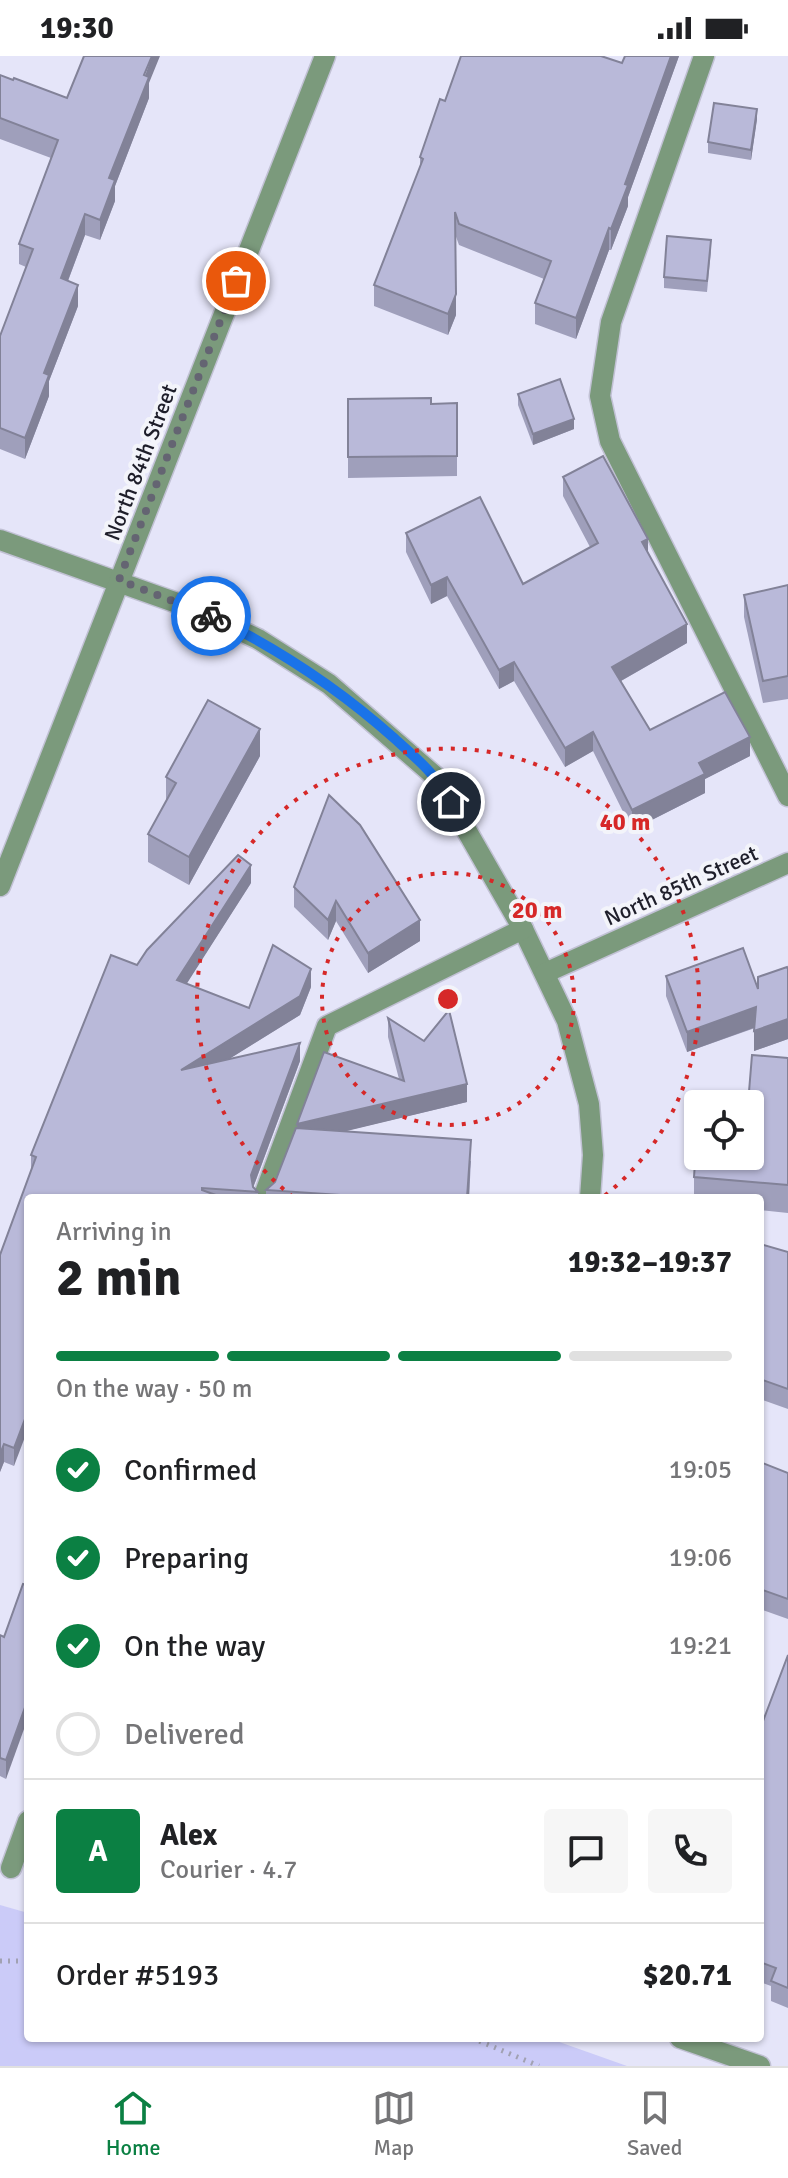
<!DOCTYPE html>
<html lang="en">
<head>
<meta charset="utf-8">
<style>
	:root { --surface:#fff; --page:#f6f6f6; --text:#202124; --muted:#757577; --line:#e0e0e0; --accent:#0b8043 }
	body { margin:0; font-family:Signika,sans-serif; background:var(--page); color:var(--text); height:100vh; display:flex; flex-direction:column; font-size:30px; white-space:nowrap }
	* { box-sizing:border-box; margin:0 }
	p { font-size:26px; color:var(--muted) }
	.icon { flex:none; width:44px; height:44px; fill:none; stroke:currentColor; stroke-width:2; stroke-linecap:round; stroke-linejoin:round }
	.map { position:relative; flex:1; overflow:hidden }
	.drawer { position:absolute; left:24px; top:1138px; width:740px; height:848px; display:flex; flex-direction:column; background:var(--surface); border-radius:8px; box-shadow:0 2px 6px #0004 }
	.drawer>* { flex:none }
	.controls { position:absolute; left:684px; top:1034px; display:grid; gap:16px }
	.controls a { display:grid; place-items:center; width:80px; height:80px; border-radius:8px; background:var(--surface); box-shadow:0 2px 6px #0004; font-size:40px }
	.pin { position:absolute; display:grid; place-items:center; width:68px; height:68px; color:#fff; margin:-34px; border:4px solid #fff; border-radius:50%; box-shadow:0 2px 8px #0007 }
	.courier { position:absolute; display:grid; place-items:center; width:80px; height:80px; margin:-40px; border:6px solid #1a73e8; border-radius:50%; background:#fff; color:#222; box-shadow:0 2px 10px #0007 }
	.headline em { font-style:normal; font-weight:700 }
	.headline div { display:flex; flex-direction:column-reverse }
	.headline { display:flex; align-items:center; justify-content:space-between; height:136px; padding:0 32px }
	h1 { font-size:52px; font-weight:700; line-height:60px }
	.bar { display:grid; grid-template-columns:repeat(4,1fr); gap:12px 8px; align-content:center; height:96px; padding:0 32px }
	.bar i { height:10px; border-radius:6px; background:var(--line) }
	.bar .selected { background:var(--accent) }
	.bar p { grid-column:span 4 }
	.line { display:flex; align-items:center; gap:20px; padding:0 32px; border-top:2px solid var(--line) }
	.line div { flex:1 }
	.round { display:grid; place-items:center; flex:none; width:84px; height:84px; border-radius:8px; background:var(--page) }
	ol { padding:0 32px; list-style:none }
	li { display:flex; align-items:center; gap:24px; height:88px }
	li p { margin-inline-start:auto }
	li .icon { padding:8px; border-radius:50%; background:var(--accent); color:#fff; stroke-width:4 }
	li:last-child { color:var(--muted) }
	li i { width:44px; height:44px; border:4px solid var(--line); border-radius:50% }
	.status { display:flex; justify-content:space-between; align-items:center; height:56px; padding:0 40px; background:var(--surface); direction:ltr }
	.status svg { height:22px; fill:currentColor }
	.tabs { display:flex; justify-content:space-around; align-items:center; height:112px; border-top:2px solid var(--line); background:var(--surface); font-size:22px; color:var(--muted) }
	.tabs a { display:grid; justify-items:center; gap:4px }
	.tabs .selected { color:var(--accent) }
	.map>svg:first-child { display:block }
</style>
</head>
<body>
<div class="status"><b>19:30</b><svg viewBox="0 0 49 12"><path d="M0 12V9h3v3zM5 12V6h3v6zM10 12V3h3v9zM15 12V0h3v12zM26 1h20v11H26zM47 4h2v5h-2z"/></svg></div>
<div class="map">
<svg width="788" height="2010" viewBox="0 0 788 2010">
	<rect width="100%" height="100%" fill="#e5e5f9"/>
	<!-- green -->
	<polygon fill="#cbcbf8" points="0,1849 28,1857 28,1982 548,1982 627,2010 0,2010"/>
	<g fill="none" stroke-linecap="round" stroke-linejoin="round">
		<defs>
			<g id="minor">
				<polyline points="704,0 611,266 600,340 610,385 788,740"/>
				<polyline points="0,484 194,553 258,583 329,628 436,721 523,873 567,965 589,1048 593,1099 590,1142"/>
				<polyline points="0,830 325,0"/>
				<polyline points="545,917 788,807"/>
				<polyline points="263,1142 327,970 523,873"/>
				<polyline points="11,1812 28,1765"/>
				<polyline points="680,1982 760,2010"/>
			</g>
		</defs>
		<!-- minor casing -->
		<use href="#minor" stroke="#c1c1d4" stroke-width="23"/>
		<!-- path -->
		<g stroke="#a1a1b2" stroke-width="5" stroke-dasharray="2 6" stroke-linecap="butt">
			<polyline points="0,1905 28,1905"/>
			<polyline points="472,1982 539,2010"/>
		</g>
		<!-- minor -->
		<use href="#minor" stroke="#7b9a7c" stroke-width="20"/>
	</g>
	<!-- wall -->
	<g fill="#9f9fbb">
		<polygon points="625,0 679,0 628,141 628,150 611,194 609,194 576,283 535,268 535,247 544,223 459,189 455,178 456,259 448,279 374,250 374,229 420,111 420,101 445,45 622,7"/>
		<polygon points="0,19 67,42 149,27 149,42 115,130 115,145 100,184 85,179 68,225 78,250 49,325 49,340 25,403 0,393 0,280 26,211 19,208 19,188 51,102 0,83"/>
		<polygon points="757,63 751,104 708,97 708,86"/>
		<polygon points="711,195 707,236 664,232 664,221"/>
		<polygon points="518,338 574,373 533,389 518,349"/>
		<polygon points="348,343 431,348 457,347 457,420 348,422"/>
		<polygon points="563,421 648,499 687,587 621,625 650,674 750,700 705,723 705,737 632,774 593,695 565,711 514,625 499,633 447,540 431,548 406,496 406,477 523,528 590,491 563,440"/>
		<polygon points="788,529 788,643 763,647 744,561 744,539"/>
		<polygon points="260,700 189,829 148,806 148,778 166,746 166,721"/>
		<polygon points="360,769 420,885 368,917 336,865 328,884 294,851 294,831"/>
		<polygon points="251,827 186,928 249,952 311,931 300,959 229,1003 300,1005 253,1132 258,1136 258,1142 28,1142 14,1410 4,1406 0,1416 0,1199 31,1114 31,1099 137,909"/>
		<polygon points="788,913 788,983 754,995 755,972 687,996 666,940 666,920 758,933"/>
		<polygon points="388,962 467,1046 345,1075 471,1105 469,1142 266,1142 266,1134 275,1126 297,1072 399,1023 388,981"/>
		<polygon points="788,1002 788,1157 760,1154 760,1142 694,1142 694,1121 750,1100"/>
		<polygon points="760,1188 788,1196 788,1353 760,1343"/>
		<polygon points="760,1406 788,1417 788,1563 760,1553"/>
		<polygon points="23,1528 6,1723 0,1720 0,1579 4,1581"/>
		<polygon points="788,1599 788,1952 771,1945 771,1930 760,1926 760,1673"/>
	</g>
	<!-- shaded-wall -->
	<g fill="#828298">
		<polygon points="152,0 160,0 149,27 149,42 115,130 115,145 100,184 100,164 109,122"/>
		<polygon points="671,0 679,0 628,141 628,150 611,194 611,173 625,128"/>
		<polygon points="757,53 757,63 751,104 751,94"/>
		<polygon points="85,158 85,179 61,243 61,222"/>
		<polygon points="609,172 609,194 576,283 576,262"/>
		<polygon points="78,229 78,250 49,325 49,340 25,403 25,382 44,317"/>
		<polygon points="456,238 456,259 448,279 448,258"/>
		<polygon points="574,363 574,373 533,389 533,378"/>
		<polygon points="648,483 648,502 642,486"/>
		<polygon points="447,521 447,540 431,548 431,529"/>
		<polygon points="687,568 687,587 612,630 612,611"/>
		<polygon points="514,606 514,625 499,633 499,614"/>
		<polygon points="260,673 260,700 189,829 189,801"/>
		<polygon points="593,676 593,695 565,711 565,692"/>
		<polygon points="750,681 750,700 705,723 705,737 632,774 632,754 699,707"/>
		<polygon points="251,809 251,827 177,943 177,924"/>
		<polygon points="336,845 336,865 328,884 328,864"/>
		<polygon points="420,864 420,885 368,917 368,897"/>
		<polygon points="311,913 311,931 300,959 181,1033 181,1014"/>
		<polygon points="756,951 756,971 687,996 687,976"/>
		<polygon points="788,963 788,983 754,995 754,975"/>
		<polygon points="300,987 300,1005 251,1137 251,1119"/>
		<polygon points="467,1028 467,1046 297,1087 297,1068"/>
		<polygon points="471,1084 469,1142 467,1142"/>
		<polygon points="28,1355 28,1373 14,1410 14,1392"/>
		<polygon points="4,1388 4,1406 0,1416 0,1398"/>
		<polygon points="28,1643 28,1662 6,1723 6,1704"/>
	</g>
	<!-- building -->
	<g fill="#b9b9d9" stroke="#828298" stroke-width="2">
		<polygon points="84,0 152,0 144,19 149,21 109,122 115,124 100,164 85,158 61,222 78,229 44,317 49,319 25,382 0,372 0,280 33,193 19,188 58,84 0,62 0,19 13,24 14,22 67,42"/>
		<polygon points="461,0 601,0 622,7 625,0 671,0 625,128 628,129 611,173 609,172 576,262 535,247 551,205 459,168 455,156 456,238 448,258 374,229 423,103 420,101 440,43 445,45"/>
		<polygon points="714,47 757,53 751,94 708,86"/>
		<polygon points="667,180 711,184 707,225 664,221"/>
		<polygon points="560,323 574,363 533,378 518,338"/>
		<polygon points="431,342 431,348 457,347 457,400 348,401 348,343"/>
		<polygon points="603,400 648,483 642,486 687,568 612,611 650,674 725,636 750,681 699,707 705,718 632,754 593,676 565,692 514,606 499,614 447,521 431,529 406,477 480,441 523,528 598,487 563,421"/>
		<polygon points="788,529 788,620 763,625 744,539"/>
		<polygon points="208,644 260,673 189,801 148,778 176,727 166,721"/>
		<polygon points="329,739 360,769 420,864 368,897 336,845 328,864 294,831"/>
		<polygon points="238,799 251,809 177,924 249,952 273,889 311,913 300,940 181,1014 300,987 251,1119 253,1131 258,1136 202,1132 202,1134 224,1142 28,1142 28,1355 14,1392 4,1388 0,1398 0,1199 36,1101 31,1099 111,899 137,909 147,894"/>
		<polygon points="743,892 758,933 758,921 787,911 788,913 788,963 754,975 756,951 687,976 666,920"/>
		<polygon points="449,954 467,1028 297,1068 324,996 404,1025 388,962 424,985"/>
		<polygon points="752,999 788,1002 788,1129 694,1121 698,1063 698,1100 750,1100 750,1048 748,1048"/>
		<polygon points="296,1072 471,1084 467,1142 385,1142 266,1134 275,1126"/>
		<polygon points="760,1188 788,1196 788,1333 760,1323"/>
		<polygon points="760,1406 788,1417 788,1543 760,1533"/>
		<polygon points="28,1527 28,1643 6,1704 0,1702 0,1579 4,1581 23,1528 27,1529"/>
		<polygon points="788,1599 788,1932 771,1925 776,1912 760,1906 760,1673"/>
	</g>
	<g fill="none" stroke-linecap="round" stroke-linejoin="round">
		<!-- done -->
		<polyline stroke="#646472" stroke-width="8" stroke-dasharray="0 14.4" points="211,560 119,524 236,225"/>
		<!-- route -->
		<path stroke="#1a73e8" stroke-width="10" d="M211,560c68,33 127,72 183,122 25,23 40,34 57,64"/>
	</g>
	<!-- distance rings -->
	<g fill="none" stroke="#d62828" stroke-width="4" stroke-dasharray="4 8">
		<circle cx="448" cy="943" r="126"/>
		<path d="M293 1141A251 251 0 1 1 603 1141"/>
	</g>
	<g text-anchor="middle" stroke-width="8" stroke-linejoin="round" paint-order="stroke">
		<!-- street labels -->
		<g font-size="22" fill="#1e1e2a" stroke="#f3f4fa">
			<text transform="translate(140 406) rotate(-69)" y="8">North 84th Street</text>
			<text transform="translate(681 829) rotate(-24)" y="8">North 85th Street</text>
		</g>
	</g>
	<circle cx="448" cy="943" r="12" fill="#d62828" stroke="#f3f4fa" stroke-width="4"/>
	<g font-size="24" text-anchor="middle" font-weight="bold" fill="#d62828" stroke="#f3f4fa" stroke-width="8" stroke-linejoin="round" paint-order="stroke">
		<text x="625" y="774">40 m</text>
		<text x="537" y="862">20 m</text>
	</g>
</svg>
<div class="controls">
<a><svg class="icon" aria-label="locate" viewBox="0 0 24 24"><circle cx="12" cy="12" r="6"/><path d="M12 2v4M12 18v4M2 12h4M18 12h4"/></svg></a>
</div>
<div class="pin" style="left:236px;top:225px;background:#ea580c"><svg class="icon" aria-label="bag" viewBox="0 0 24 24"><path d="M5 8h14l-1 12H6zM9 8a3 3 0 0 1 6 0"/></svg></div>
<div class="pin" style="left:451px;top:746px;background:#1f2937"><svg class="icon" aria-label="home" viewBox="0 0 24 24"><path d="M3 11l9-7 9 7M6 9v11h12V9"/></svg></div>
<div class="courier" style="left:211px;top:560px"><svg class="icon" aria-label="bike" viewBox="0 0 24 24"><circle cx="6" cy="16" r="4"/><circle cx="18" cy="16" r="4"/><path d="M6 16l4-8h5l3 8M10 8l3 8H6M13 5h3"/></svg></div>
<section class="drawer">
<div class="headline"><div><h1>2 min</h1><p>Arriving in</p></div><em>19:32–19:37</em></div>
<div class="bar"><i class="selected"></i><i class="selected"></i><i class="selected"></i><i></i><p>On the way · 50 m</p></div>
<ol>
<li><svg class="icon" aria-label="check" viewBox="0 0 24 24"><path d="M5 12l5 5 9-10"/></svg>Confirmed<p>19:05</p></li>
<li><svg class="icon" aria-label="check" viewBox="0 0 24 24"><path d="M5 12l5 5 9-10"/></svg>Preparing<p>19:06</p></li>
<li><svg class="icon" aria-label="check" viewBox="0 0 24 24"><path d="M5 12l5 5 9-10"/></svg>On the way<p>19:21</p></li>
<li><i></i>Delivered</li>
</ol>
<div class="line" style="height:144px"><b class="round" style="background:var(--accent);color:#fff">A</b><div><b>Alex</b><p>Courier · 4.7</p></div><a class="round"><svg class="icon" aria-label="chat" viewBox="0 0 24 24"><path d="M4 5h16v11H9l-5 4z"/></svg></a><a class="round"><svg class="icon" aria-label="phone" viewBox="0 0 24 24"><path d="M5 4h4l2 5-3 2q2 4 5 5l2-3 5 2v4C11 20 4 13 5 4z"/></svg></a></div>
<div class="line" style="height:104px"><div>Order #5193</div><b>$20.71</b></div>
</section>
</div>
<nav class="tabs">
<a class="selected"><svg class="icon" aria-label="home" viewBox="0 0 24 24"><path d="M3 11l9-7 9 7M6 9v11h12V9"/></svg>Home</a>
<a><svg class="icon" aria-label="map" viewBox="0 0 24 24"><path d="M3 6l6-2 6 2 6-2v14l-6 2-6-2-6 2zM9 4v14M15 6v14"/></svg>Map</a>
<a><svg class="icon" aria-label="saved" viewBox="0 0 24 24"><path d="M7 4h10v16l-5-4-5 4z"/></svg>Saved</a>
</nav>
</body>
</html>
